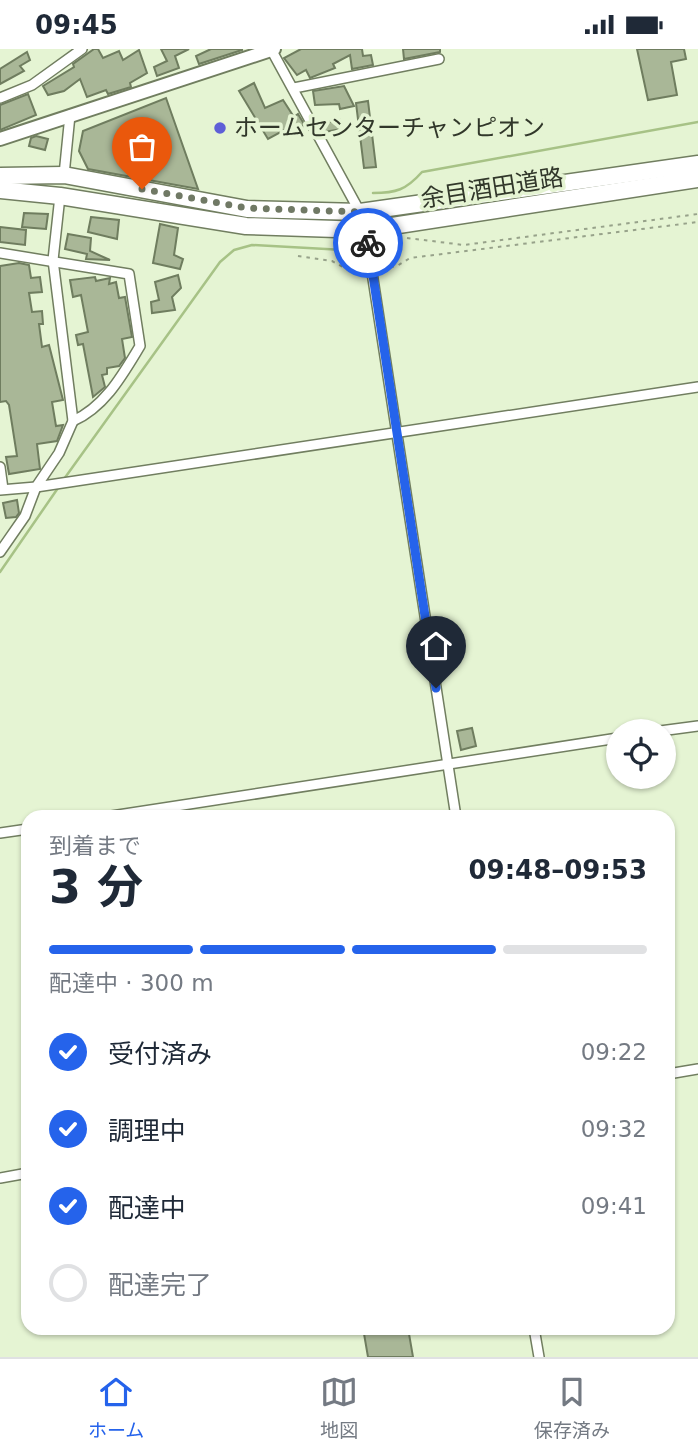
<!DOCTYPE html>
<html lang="ja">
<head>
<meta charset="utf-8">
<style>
	:root { --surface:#fff; --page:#f2f2f3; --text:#1f2937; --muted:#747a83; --line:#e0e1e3; --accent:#2563eb }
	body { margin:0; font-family:"DejaVu Sans","Noto Sans JP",sans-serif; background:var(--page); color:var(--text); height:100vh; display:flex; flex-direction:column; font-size:26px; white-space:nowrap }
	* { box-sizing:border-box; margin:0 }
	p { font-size:23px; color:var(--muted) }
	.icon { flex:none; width:38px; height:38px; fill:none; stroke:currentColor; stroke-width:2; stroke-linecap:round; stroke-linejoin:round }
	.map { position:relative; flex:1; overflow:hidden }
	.panel { position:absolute; left:21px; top:761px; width:654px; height:525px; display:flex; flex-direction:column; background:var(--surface); border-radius:21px; box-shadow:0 2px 5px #0004 }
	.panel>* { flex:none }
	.controls { position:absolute; left:606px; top:670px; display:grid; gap:14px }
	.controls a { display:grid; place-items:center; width:70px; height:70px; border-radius:50%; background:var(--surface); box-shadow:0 2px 5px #0004; font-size:35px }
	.pin { position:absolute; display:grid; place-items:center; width:60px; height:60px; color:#fff; margin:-72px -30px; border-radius:50% 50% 50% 0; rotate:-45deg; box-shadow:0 0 7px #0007 }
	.pin .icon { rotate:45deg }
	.courier { position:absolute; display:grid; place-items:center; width:70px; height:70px; margin:-35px; border:5px solid #2563eb; border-radius:50%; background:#fff; color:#222; box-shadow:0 2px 9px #0007 }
	.overview em { font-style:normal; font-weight:700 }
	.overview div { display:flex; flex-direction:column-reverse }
	.overview { display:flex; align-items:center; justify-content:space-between; height:119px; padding:0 28px }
	h1 { font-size:46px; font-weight:700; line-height:52px }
	.bar { display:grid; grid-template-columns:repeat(4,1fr); gap:10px 7px; align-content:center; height:84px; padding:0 28px }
	.bar i { height:9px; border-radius:5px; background:var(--line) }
	.bar .selected { background:var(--accent) }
	.bar p { grid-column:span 4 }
	ol { padding:0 28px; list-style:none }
	li { display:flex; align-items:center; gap:21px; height:77px }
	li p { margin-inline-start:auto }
	li .icon { padding:7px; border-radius:50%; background:var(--accent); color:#fff; stroke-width:4 }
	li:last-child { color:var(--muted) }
	li i { width:38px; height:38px; border:4px solid var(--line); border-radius:50% }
	.status { display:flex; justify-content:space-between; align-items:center; height:49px; padding:0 35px; background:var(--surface); direction:ltr }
	.status svg { height:19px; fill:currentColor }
	.dock { display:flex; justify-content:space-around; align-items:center; height:98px; border-top:2px solid var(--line); background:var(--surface); font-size:19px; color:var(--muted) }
	.dock a { display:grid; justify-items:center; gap:4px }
	.dock .selected { color:var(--accent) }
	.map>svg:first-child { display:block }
</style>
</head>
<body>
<div class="status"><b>09:45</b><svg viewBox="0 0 49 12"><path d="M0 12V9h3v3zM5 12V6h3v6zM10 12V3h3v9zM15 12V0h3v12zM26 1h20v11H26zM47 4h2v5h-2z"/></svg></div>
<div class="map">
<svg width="698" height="1308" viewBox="0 0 698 1308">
	<rect width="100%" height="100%" fill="#e5f4d3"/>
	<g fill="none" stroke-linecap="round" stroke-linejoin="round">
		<!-- stream -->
		<g stroke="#a7c286" stroke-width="2.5">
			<path d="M373,144c23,0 33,-3 49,-21l276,-50"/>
			<polyline points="64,430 220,213 234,201 252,196 344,201 351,195"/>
			<polyline points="0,523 58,439"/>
		</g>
	</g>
	<!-- building -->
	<g fill="#a9b797" stroke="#6f7d5f" stroke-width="2">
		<polygon points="94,0 98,0 103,9 119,2 123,11 139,1 147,24 130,34 131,38 108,45 106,41 87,48 80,30 64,42 48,46 43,37 74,18 73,15"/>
		<polygon points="161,0 189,0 175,7 179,19 157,27 154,18 167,12"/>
		<polygon points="211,0 242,0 242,1 199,15 196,7"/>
		<polygon points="301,0 362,0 363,7 371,6 373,16 352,20 350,6 333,15 335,19 310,29 306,21 297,26 284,9"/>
		<polygon points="403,0 440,0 440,3 404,10"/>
		<polygon points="637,0 684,0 686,10 671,13 677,46 648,51"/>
		<polygon points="27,3 30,11 20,17 24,22 0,35 0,20"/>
		<polygon points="254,34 265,59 283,51 294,68 298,65 304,75 302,79 292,85 288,79 268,90 239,42"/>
		<polygon points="344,37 354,57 340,60 339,55 315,56 313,42"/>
		<polygon points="28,45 36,66 0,81 0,56"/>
		<polygon points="166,49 198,140 88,120 79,102 83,82"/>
		<polygon points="368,52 376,118 364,119 356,54"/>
		<polygon points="340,71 342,80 324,83 322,74"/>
		<polygon points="36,87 48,90 45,101 29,97 31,89"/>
		<polygon points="24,164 48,165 46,180 22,178"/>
		<polygon points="91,168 119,171 117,190 88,183"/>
		<polygon points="160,175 178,179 174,206 183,210 180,220 153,214"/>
		<polygon points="0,178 26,181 25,196 0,193"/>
		<polygon points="68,185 91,189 90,202 110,211 86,210 87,205 65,200"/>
		<polygon points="19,214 29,216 31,229 40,228 42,243 29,244 32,263 42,262 43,275 39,275 42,298 49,296 63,351 52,353 56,377 63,376 57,392 37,395 40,420 9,425 6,408 17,407 9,356 6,352 0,353 0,217"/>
		<polygon points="178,226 181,239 172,248 175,261 152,264 151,253 159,251 155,233"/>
		<polygon points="95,228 96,232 110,229 109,235 116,233 119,249 125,248 132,288 122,290 125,309 119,317 107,319 107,325 102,326 105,338 93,348 83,295 78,296 76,286 88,283 81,246 73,248 70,231"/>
		<polygon points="17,451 19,464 16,468 6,469 3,454"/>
		<polygon points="472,679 476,697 461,701 457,682"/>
		<polygon points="363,1279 408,1279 413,1308 368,1308"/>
	</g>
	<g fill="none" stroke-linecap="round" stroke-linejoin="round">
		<defs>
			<g id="street">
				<polyline points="272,2 361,165"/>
				<polyline points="294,39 439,10"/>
				<polyline points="0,49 32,36 82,0"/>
				<polyline points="64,126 70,66"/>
				<polyline points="365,178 456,768"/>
				<path d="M0,204l129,21 11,72c-17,28 -35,61 -67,75"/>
				<polyline points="0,418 3,440"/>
				<polyline points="0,441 36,438 698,338"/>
				<polyline points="0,503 25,467 36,438 59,404 73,372 53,211 60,147"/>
				<polyline points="660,682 698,677"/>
				<polyline points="105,768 618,689"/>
				<polyline points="0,784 28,780"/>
				<polyline points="668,1025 698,1020"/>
				<polyline points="0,1129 28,1124"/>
				<polyline points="534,1279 539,1308"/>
			</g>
			<polyline id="secondary" points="0,90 274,0"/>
			<g id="highway">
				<polyline points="0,127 64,126 247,160 360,163 698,115"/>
				<polyline points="0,141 60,147 246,177 366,181 698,130"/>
			</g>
		</defs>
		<!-- street casing -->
		<use href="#street" stroke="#717e60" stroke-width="12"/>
		<!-- secondary casing -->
		<use href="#secondary" stroke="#717e60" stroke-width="16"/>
		<!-- highway casing -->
		<use href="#highway" stroke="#717e60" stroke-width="19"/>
		<!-- path -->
		<g stroke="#97a28a" stroke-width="2" stroke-dasharray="3.5 5" stroke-linecap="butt">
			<polyline points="407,189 464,196 698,165"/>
			<polyline points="379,203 389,191"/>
			<polyline points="298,207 332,212 352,223 362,222"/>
			<polyline points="382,219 397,217 410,209 698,173"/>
		</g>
		<!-- street -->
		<use href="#street" stroke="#fff" stroke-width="9"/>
		<!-- secondary -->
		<use href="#secondary" stroke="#fff" stroke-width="12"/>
		<!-- highway -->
		<use href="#highway" stroke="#fff" stroke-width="16"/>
	</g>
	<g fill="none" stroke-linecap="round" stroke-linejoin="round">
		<!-- done -->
		<polyline stroke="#707965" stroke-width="7" stroke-dasharray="0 12.6" points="142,140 247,159 360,163 368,194"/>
		<!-- route -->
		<polyline stroke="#2563eb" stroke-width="9" points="368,194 436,639"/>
	</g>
	<!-- markers -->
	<circle fill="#5e5fd7" stroke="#e5f4d3" stroke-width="2.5" cx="220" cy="79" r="7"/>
	<g text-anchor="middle" stroke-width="7" stroke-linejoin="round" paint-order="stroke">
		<!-- poi labels -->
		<g font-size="24" fill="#31372a" stroke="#e5f4d3" text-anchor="start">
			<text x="234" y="87">ホームセンターチャンピオン</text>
		</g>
		<!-- street labels -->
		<g font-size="24" fill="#31372a" stroke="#e5f4d3">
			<text transform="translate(492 139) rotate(-9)" y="8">余目酒田道路</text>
		</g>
	</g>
</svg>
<div class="controls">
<a><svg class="icon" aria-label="locate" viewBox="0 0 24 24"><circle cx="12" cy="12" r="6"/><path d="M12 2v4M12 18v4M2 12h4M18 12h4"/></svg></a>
</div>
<div class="pin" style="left:142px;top:140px;background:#ea580c"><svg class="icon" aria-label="bag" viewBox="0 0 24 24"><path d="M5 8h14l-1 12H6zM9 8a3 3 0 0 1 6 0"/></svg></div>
<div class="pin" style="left:436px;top:639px;background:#1f2937"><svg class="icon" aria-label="home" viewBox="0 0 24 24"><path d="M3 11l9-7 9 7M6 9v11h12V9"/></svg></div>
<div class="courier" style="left:368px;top:194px"><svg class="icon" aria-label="bike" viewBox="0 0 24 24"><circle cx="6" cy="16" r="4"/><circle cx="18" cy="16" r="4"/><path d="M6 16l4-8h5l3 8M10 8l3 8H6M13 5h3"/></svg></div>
<section class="panel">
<div class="overview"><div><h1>3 分</h1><p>到着まで</p></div><em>09:48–09:53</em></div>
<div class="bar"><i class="selected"></i><i class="selected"></i><i class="selected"></i><i></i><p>配達中 · 300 m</p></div>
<ol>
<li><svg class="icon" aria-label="check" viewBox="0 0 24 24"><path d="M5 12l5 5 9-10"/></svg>受付済み<p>09:22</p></li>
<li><svg class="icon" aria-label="check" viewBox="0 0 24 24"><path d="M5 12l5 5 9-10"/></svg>調理中<p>09:32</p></li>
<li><svg class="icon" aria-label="check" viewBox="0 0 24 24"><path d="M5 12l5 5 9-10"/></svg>配達中<p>09:41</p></li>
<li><i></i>配達完了</li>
</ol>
</section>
</div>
<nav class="dock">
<a class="selected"><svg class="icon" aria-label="home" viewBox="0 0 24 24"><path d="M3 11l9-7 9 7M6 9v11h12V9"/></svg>ホーム</a>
<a><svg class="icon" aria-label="map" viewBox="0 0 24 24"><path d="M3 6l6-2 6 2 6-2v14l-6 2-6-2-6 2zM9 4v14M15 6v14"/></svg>地図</a>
<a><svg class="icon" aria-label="saved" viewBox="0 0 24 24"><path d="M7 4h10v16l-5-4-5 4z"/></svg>保存済み</a>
</nav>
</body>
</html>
